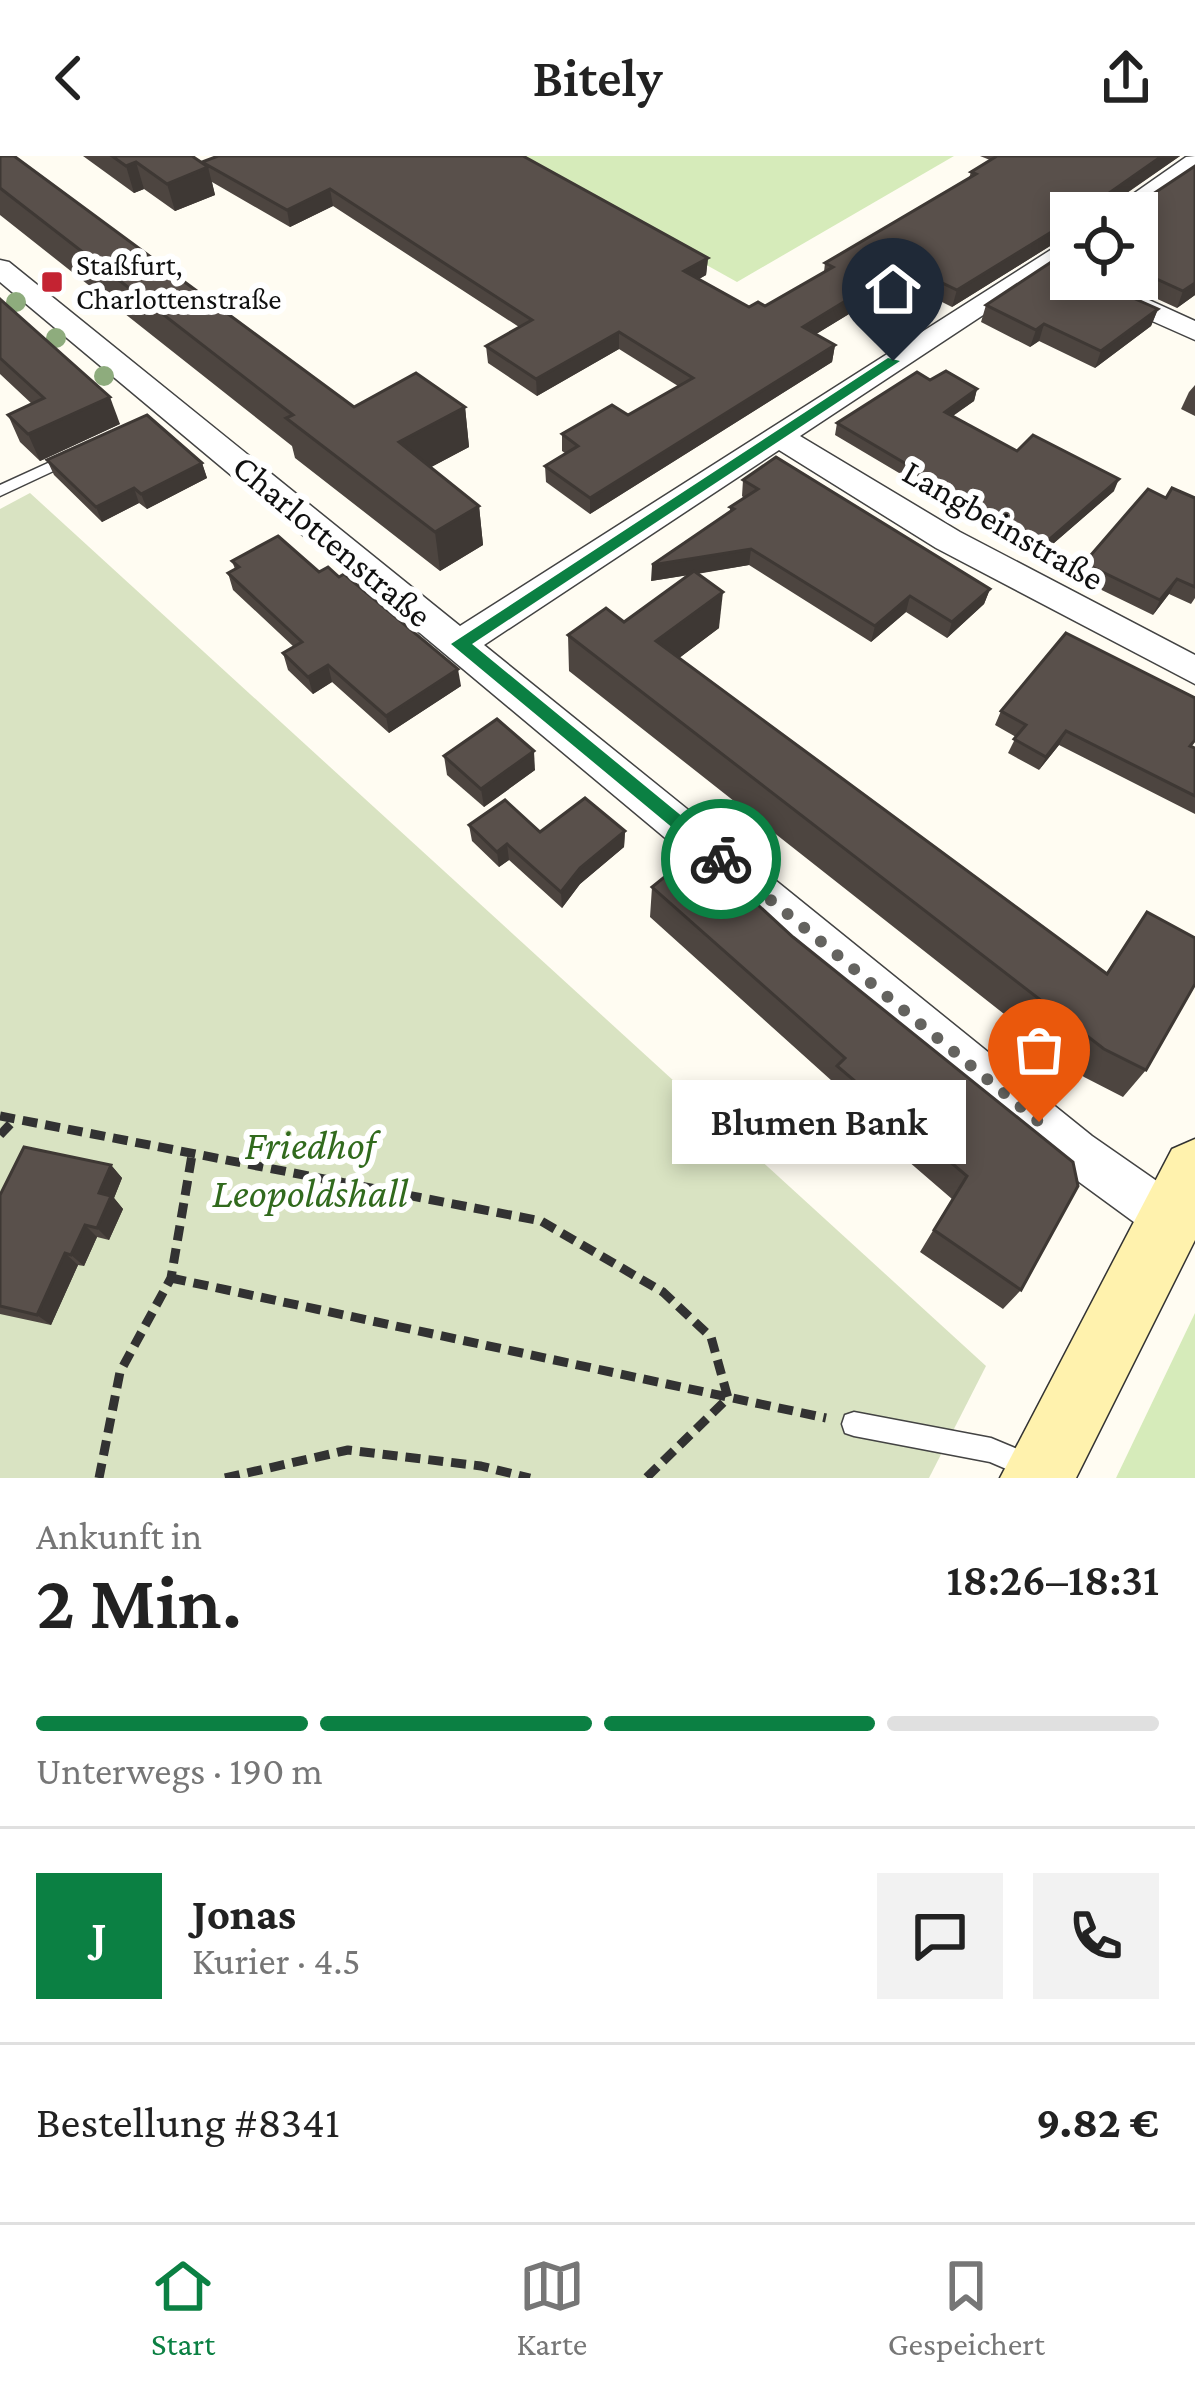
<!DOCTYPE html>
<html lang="de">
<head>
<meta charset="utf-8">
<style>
	:root { --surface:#fff; --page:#f2f2f2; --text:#222; --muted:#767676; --line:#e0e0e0; --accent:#0b8043 }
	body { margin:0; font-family:"Crimson Pro",serif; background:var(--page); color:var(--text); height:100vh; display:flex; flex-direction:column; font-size:45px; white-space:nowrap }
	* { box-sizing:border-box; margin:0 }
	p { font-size:39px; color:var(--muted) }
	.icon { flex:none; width:66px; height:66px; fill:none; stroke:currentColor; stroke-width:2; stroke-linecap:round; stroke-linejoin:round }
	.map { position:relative; height:1322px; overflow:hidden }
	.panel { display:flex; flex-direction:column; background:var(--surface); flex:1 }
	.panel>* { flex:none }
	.tools { position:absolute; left:1050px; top:36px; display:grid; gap:24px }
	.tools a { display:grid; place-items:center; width:108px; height:108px; border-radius:0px; background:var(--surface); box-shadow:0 6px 18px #0003; font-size:60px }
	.pin { position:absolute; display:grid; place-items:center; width:102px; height:102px; color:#fff; margin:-123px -51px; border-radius:50% 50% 50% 0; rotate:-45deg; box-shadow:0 0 12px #0007 }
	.pin .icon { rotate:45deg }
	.courier { position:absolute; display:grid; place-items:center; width:120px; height:120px; margin:-60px; border:9px solid #0b8043; border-radius:50%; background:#fff; color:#222; box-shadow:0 3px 15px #0007 }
	.bubble { position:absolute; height:84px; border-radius:0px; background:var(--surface); box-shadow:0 6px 18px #0003; font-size:39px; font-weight:600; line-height:84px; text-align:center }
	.overview em { font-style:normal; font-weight:600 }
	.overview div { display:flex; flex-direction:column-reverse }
	.overview { display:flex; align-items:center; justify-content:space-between; height:204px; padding:0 36px }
	h1 { font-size:78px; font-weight:600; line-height:90px }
	.bar { display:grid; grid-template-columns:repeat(4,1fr); gap:18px 12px; align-content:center; height:144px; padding:0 36px }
	.bar i { height:15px; border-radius:9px; background:var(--line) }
	.bar .current { background:var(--accent) }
	.bar p { grid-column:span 4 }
	.line { display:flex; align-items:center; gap:30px; padding:0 36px; border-top:3px solid var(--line) }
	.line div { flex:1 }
	.round { display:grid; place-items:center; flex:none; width:126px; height:126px; border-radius:0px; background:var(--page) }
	header { display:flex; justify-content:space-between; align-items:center; height:156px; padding:0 36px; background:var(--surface); font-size:54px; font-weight:600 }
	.dock { display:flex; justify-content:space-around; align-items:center; height:168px; border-top:3px solid var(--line); background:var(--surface); font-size:33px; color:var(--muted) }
	.dock a { display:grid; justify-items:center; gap:6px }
	.dock .current { color:var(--accent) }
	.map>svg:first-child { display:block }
</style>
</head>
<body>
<header><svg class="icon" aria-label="back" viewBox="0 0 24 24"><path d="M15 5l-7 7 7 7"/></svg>Bitely<svg class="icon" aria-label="share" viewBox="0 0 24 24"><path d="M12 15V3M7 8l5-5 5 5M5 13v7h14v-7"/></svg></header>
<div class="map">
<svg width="1195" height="1322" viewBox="0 0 1195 1322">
	<rect width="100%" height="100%" fill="#fffcf2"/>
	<!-- green -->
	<g fill="#d6ebba">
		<polygon points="511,0 954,0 737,126"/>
		<polygon points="1195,1157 1195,1322 1116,1322"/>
	</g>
	<!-- cemetery -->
	<polygon fill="#d9e3c2" points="30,337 986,1210 929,1322 0,1322 0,353"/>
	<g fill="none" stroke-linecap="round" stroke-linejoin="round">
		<defs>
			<g id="lane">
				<polygon points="72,296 77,298 77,304 0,340 0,329"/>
				<polygon points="854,1256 991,1282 1039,1302 1042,1311 1039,1320 1027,1322 990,1306 854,1280 845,1277 842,1268 845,1259"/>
			</g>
			<g id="street">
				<polygon points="1195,0 1195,17 1136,57 1106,57 1186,1"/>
				<polygon points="1071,81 1071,101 800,280 960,376 1195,499 1195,528 936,392 779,294 484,489 1092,980 1187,1046 1194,1063 1187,1080 1170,1087 1153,1080 1060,1012 0,126 0,104 9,106 460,470"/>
				<polygon points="1071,118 1071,123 1103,123 1195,165 1195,184 1071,129 1068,123"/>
			</g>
			<polygon id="secondary" points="1195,983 1195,1084 1076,1322 1000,1322 1172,993"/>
		</defs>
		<!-- lane casing -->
		<use href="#lane" stroke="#434343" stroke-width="3"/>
		<!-- street casing -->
		<use href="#street" stroke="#434343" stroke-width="3"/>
		<!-- secondary casing -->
		<use href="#secondary" stroke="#323232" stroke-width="3"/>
		<!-- path -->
		<g stroke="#323232" stroke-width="9" stroke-dasharray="15 8" stroke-linecap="butt">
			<polyline points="0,960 541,1065 663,1136 711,1181 728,1242 646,1322"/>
			<polyline points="0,979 15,963"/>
			<polyline points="171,1122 826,1262"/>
			<polyline points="99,1322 120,1216 171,1122 192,999"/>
			<polyline points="225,1322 348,1294 481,1310 530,1322"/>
		</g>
		<!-- lane -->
		<use href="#lane" fill="#fff" fill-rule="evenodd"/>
		<!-- street -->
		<use href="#street" fill="#fff" fill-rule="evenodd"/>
		<!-- secondary -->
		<use href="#secondary" fill="#fff2ad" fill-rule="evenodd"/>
	</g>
	<!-- trees -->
	<g fill="#8eac7d">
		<circle cx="16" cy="146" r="10"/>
		<circle cx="56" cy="182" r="10"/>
		<circle cx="104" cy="220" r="10"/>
	</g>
	<!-- wall -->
	<g fill="#4d4540">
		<polygon points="0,0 354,251 465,251 469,291 431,311 479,350 483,389 440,415 295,302 292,290 0,59"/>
		<polygon points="83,0 192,0 202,7 708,102 706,119 699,123 749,151 765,150 824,116 825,107 969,22 971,16 990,4 980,0 1180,0 1117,44 1144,44 1195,10 1195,139 1177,152 1114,123 1137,123 1137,57 1071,57 1071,77 952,151 934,142 899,164 867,147 816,178 835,189 832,206 590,358 546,326 545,310 565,297 562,295 562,278 628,259 678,230 619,193 537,240 488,207 486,190 519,171 333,50 290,71 212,26 215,39 175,55 144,33 134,37"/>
		<polygon points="1071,104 1071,123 1158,153 1151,170 1095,212 1039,185 1030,191 981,166 986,149"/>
		<polygon points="0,143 120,268 40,305 20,286 8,259 32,248 0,218"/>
		<polygon points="930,224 977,233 974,245 953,260 1017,295 1114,335 1039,400 835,279 837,267"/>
		<polygon points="1195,229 1195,260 1181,253 1189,236"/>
		<polygon points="47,304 202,307 207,322 147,353 139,347 102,366 54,319"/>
		<polygon points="743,324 990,433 984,448 947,482 906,456 871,486 749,409 697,418 719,472 679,502 1146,914 1123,941 1084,921 569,515 568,479 624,466 689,419 651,425 730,357 730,351 744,342 742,340"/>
		<polygon points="1166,342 1195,342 1195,442 1191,448 1169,438 1153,459 1077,422 1084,407"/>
		<polygon points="232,405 319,416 461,530 389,577 332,526 313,538 288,514 283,497 294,491 233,434 228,417 235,413"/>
		<polygon points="1001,555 1195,592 1195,658 1059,589 1039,614 1008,597 1016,581 995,569"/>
		<polygon points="444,600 535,614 484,651 447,619"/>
		<polygon points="469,669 540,676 625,675 624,691 580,728 562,752 509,704 499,711 472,685"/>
		<polygon points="652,731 793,781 1073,1006 1021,1134 1003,1153 920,1096 952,1043 828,936 832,925 650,761"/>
		<polygon points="111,1009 122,1022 114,1042 123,1053 109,1084 97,1081 84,1110 78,1109 51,1169 0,1158 0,1039"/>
	</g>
	<!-- shaded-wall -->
	<g fill="#3e3834">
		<polygon points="1162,0 1180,0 1103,53 1109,37"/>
		<polygon points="136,6 144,33 134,37 126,10"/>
		<polygon points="208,11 215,39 175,55 167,28"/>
		<polygon points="330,33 333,50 290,71 287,54"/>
		<polygon points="1071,64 1071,77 952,151 957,134"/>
		<polygon points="708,102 706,119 683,132 684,115"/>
		<polygon points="1195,124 1195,139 1177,152 1183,135"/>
		<polygon points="938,125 934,142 899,164 903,147"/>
		<polygon points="870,130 867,147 800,188 803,171"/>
		<polygon points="1158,153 1151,170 1095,212 1101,195"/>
		<polygon points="1044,168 1039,185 1030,191 1036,174"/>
		<polygon points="619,176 619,193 537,240 536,223"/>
		<polygon points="835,189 832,206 590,358 590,342"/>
		<polygon points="977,233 974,245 942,267 945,256"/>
		<polygon points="110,241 120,268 40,305 28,278"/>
		<polygon points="465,251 469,291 405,325 399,286"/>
		<polygon points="202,307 207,322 147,353 141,338"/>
		<polygon points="1119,323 1114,335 1039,400 1043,389"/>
		<polygon points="134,332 139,347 102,366 96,351"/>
		<polygon points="479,350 483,389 440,415 435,376"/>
		<polygon points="751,393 749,409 651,425 652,409"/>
		<polygon points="1177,423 1169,438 1153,459 1160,444"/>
		<polygon points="990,433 984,448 947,482 952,466"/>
		<polygon points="723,436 719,472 654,521 656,485"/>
		<polygon points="910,440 906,456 871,486 875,470"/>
		<polygon points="328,509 332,526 313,538 308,521"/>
		<polygon points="458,513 461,530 389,577 386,560"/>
		<polygon points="1066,575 1059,589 1039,614 1046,601"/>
		<polygon points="534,595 535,614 484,651 481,633"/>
		<polygon points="625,675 624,691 580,728 562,752 561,736 580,712"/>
		<polygon points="507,688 509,704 499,711 497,696"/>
		<polygon points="111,1009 122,1022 114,1042 123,1053 109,1084 97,1072 99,1037"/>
		<polygon points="85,1069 97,1081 84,1110 71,1099"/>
		<polygon points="65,1097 78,1109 51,1169 37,1159"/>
	</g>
	<!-- building -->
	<g fill="#59504b" stroke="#3e3834" stroke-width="3">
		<polygon points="0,0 14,0 354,251 416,217 465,251 399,286 479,350 435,376 286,262 293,259 0,32"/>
		<polygon points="112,0 192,0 208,11 167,28 136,6 126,10"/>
		<polygon points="218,0 523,0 708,102 684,115 749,151 758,146 765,150 833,111 825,107 976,18 971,16 997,0 1162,0 1109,37 1108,43 1144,44 1195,10 1195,127 1183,135 1137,114 1137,57 1071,57 1071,64 957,134 938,125 903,147 870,130 803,171 835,189 590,342 545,310 578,290 562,278 612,249 628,259 693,222 619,176 536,223 486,190 532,164 330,33 287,54 202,6"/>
		<polygon points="1071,93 1069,108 1071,123 1090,123 1158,153 1101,195 1044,168 1036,174 986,149"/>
		<polygon points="0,143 110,241 28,278 8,259 44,242 0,202"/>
		<polygon points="946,215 977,233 945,256 1017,295 1033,279 1119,323 1043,389 837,267 917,216 930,224"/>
		<polygon points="147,259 202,307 141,338 134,332 96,351 47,304"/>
		<polygon points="776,301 990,433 952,466 910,440 875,470 751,393 652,409 734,353 730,351 758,333 743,324"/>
		<polygon points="1172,332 1195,342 1195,431 1177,423 1160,444 1084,407 1148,333 1166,342"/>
		<polygon points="278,380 319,416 328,411 339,421 344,418 458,513 386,560 328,509 308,521 283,497 302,486 228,417 239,411 232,405"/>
		<polygon points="694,415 723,436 656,485 1107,818 1147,756 1195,782 1195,828 1146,914 1104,893 568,479 606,452 624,466"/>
		<polygon points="1066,477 1195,542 1195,584 1190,590 1195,592 1195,640 1066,575 1046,601 1014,583 1026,569 1001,555"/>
		<polygon points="497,563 534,595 481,633 444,600"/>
		<polygon points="585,642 625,675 580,712 561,736 507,688 497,696 469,669 505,644 540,676"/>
		<polygon points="698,694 793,781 1073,1006 1078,1030 1021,1134 934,1074 967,1020 837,910 845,902 652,731"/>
		<polygon points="24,991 111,1009 99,1037 111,1040 97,1072 85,1069 71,1099 65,1097 37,1159 0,1150 0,1039"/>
	</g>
	<!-- route -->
	<polygon fill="#0b8043" points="888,202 900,205 472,488 728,698 728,709 721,712 451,488"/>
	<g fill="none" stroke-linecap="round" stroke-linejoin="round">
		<!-- done -->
		<polyline stroke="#64635f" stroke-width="12" stroke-dasharray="0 21.6" points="721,703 1039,966"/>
	</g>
	<!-- markers -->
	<rect fill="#c42332" stroke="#fff" stroke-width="4.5" x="40" y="114" width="24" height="24" rx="6"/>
	<g text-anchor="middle" stroke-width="12" stroke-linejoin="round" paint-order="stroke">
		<!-- far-poi labels -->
		<g font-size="30" fill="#101010" stroke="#fff" text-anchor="start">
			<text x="76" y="119">Staßfurt,<tspan x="76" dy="34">Charlottenstraße</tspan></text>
		</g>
		<!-- street labels -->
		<g font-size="36" fill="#101010" stroke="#fff">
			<text transform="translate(1004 368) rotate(30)" y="13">Langbeinstraße</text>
			<text transform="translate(333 384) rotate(40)" y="13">Charlottenstraße</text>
		</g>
		<!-- near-park labels -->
		<g font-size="42" font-style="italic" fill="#316a1d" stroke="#fff">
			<text x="310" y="1003">Friedhof<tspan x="310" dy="48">Leopoldshall</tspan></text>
		</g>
	</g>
</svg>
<div class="tools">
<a><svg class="icon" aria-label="locate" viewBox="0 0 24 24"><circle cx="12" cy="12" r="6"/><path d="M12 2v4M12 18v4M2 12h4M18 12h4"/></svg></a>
</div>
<div class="pin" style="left:1039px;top:966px;background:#ea580c"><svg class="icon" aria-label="bag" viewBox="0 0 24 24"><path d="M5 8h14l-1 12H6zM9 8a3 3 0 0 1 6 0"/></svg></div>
<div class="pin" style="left:893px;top:205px;background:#1f2937"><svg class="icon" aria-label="home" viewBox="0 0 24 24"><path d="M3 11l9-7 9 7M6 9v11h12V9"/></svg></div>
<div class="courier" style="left:721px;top:703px"><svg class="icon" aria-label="bike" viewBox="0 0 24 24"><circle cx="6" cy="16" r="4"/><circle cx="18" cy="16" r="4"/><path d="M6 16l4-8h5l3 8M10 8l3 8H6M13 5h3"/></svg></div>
<div class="bubble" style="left:672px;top:924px;width:294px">Blumen Bank</div>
</div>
<section class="panel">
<div class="overview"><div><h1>2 Min.</h1><p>Ankunft in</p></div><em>18:26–18:31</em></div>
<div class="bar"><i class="current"></i><i class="current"></i><i class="current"></i><i></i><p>Unterwegs · 190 m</p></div>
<div class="line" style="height:216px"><b class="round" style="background:var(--accent);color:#fff">J</b><div><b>Jonas</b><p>Kurier · 4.5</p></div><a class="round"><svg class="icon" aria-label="chat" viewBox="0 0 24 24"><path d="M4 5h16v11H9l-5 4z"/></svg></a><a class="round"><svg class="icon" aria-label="phone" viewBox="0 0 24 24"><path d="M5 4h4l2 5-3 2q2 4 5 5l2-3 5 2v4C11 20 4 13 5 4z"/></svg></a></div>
<div class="line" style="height:156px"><div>Bestellung #8341</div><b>9.82 €</b></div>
</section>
<nav class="dock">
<a class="current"><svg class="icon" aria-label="home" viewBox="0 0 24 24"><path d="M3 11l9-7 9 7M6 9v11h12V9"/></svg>Start</a>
<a><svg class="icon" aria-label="map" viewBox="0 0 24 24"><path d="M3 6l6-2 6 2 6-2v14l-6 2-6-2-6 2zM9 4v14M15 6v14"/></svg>Karte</a>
<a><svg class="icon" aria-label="saved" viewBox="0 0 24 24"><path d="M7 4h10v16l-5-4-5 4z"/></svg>Gespeichert</a>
</nav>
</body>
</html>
